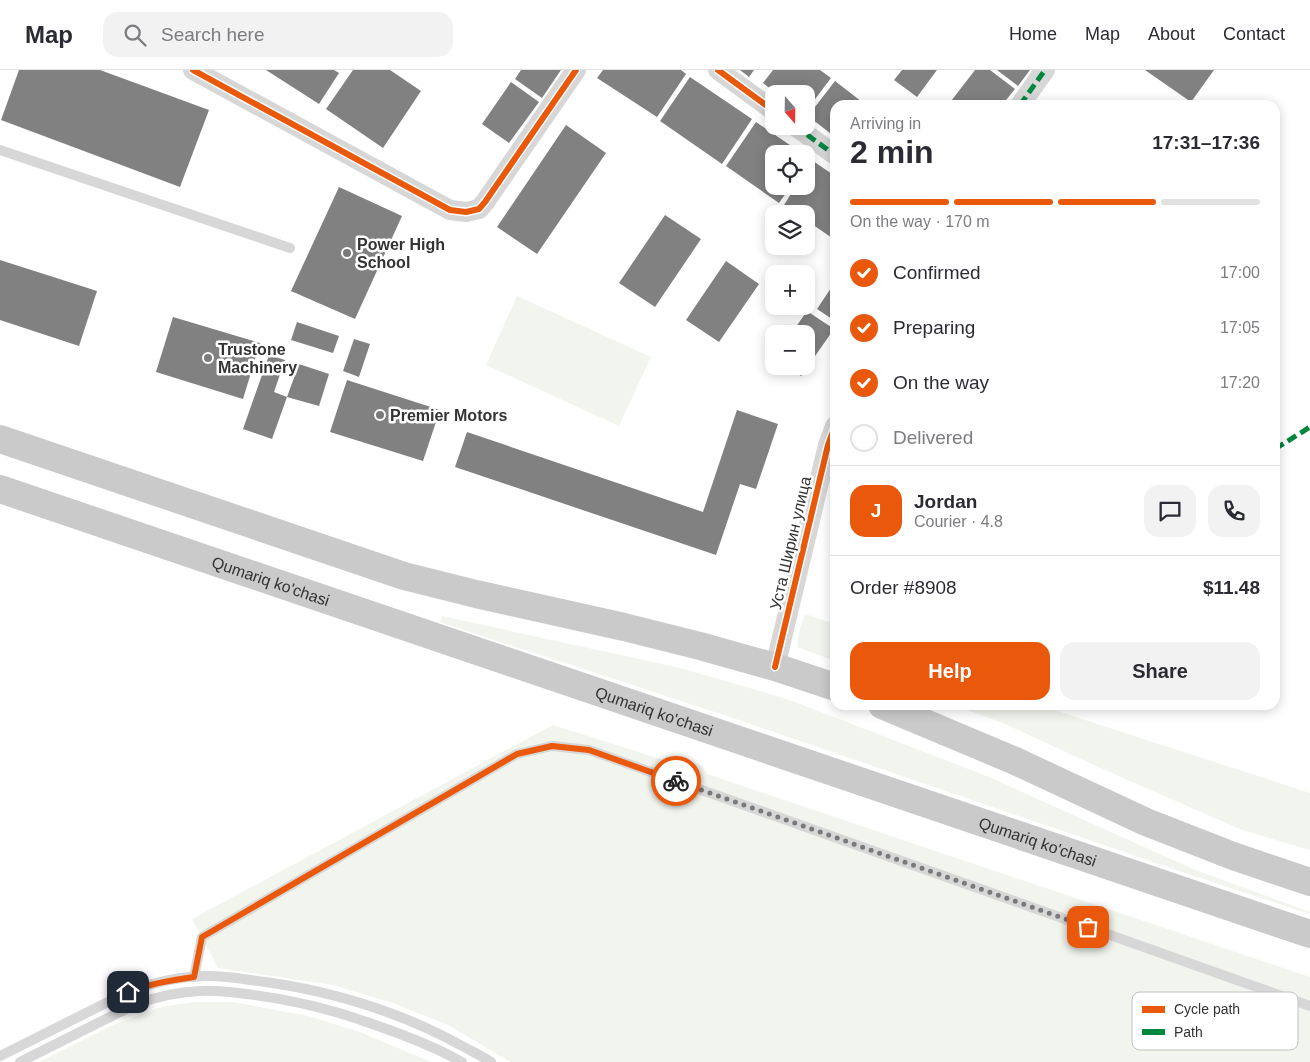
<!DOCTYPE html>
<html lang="en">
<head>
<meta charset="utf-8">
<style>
	:root { --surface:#fff; --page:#f2f2f3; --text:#2b2b33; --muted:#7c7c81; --line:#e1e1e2; --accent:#ea580c }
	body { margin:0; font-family:Arial,sans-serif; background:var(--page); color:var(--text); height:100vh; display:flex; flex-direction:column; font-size:19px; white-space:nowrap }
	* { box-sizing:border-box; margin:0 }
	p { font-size:16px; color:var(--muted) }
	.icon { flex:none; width:28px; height:28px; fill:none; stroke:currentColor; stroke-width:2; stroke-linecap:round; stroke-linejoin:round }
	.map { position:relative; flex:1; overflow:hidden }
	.panel { position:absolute; left:830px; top:30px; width:450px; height:610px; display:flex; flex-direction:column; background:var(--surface); border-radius:15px; box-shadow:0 2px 12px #0003 }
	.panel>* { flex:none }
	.needle { width:32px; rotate:160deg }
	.buttons { position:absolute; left:765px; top:15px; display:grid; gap:10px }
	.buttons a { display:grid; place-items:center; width:50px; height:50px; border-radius:10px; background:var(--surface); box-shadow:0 2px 12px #0003; font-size:25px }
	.pin { position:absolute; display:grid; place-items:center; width:42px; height:42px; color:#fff; margin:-21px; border-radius:10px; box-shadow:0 2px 8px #0006 }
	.courier { position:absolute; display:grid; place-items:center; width:50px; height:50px; margin:-25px; border:4px solid #ea580c; border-radius:50%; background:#fff; color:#222; box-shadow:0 1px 6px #0007 }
	.headline em { font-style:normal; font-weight:800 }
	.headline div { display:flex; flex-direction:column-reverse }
	.headline { display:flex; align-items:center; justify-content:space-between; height:85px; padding:0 20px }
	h1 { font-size:32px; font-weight:800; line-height:38px }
	.bar { display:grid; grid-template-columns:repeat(4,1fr); gap:8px 5px; align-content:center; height:60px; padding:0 20px }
	.bar i { height:6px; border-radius:4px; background:var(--line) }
	.bar .on { background:var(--accent) }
	.bar p { grid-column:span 4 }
	.line { display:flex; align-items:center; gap:12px; padding:0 20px; border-top:1px solid var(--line) }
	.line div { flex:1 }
	.round { display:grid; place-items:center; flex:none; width:52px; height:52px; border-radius:15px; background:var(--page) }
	ol { padding:0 20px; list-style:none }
	li { display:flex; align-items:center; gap:15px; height:55px }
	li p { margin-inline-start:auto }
	li .icon { padding:5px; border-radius:50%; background:var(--accent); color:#fff; stroke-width:4 }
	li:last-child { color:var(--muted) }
	li i { width:28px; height:28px; border:2px solid var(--line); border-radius:50% }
	.button { display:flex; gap:10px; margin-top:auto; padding:10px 20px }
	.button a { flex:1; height:58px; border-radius:15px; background:var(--accent); color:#fff; font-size:20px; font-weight:800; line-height:58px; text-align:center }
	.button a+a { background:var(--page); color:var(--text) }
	header { display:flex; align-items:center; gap:30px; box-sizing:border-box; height:70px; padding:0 25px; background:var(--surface); border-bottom:1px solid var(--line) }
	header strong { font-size:24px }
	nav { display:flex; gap:28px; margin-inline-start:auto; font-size:18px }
	.search { width:350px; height:45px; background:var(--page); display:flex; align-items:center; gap:12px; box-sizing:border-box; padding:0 18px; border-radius:15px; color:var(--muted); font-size:19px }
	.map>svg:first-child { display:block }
</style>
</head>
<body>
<header>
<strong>Map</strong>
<div class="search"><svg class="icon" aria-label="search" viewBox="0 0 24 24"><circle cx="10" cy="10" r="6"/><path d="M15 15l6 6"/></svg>Search here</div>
<nav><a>Home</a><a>Map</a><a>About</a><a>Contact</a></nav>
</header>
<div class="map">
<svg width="1310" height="992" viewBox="0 0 1310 992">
	<rect width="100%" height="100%" fill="#fff"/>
	<!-- grass -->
	<g fill="#f1f5ed">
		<polygon points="517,226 651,287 619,356 486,295"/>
		<polygon points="805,544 835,554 835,591 797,577 800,558"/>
		<polygon points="442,546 680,598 757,620 795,632 989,707 1193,799 1310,842 1310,844 1191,805 733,648 440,552"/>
		<polygon points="953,635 1039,635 1310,723 1310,780 1242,760 1096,696 1003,653"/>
		<polygon points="553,655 670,692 681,688 702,696 707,704 1310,907 1310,992 511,992 448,955 393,933 333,915 218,898 192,849"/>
		<polygon points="194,932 233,932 308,946 360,962 431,992 39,992 113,955 161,937"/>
	</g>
	<!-- building -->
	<g fill="#818181">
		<polygon points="19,0 100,0 209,40 180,117 1,50"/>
		<polygon points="266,0 334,0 339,3 319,34"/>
		<polygon points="353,0 390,0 421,21 383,78 326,39"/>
		<polygon points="521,0 561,0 542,28 515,9"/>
		<polygon points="603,0 681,0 686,4 657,47 597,8"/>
		<polygon points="740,0 754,0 749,7"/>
		<polygon points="773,0 820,0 831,8 806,41 806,24 777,24 763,13"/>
		<polygon points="902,0 937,0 917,27 894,10"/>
		<polygon points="975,0 990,0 1015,19 1002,35 948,35"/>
		<polygon points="997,0 1030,0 1018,16"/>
		<polygon points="1145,0 1214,0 1191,32"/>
		<polygon points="690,7 752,49 722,94 660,51"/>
		<polygon points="835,11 866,35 835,35 835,67 808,46"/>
		<polygon points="511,12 539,32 509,73 482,54"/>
		<polygon points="756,52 803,84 774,84 774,116 791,116 779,133 726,96"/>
		<polygon points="566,55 606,83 537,184 497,157"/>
		<polygon points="813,91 835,106 835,170 806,150 806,144 797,144 784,135 796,116 806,116 806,101"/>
		<polygon points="339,117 402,146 355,249 291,221"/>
		<polygon points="665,145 701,169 655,237 619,213"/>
		<polygon points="0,190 97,221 79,276 0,250"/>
		<polygon points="726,191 759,214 719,272 686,250"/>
		<polygon points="835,212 835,251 817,239"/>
		<polygon points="807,241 834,259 801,306 787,296 806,296 806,264 791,264"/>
		<polygon points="173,247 260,273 243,329 156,302"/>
		<polygon points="297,252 339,266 333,283 291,270"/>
		<polygon points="354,269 370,274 359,307 343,301"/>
		<polygon points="269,285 285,290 274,322 287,327 299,294 329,304 319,336 287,327 272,369 243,359"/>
		<polygon points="347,310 440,340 423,391 330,362"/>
		<polygon points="737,340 778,354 756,419 740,414 716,485 455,397 467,362 703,442"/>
	</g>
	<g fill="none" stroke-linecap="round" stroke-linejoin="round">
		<!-- lane -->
		<g stroke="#d7d7d7" stroke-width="10">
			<polyline points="0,80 290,178"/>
			<polyline points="194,907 202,867 517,684 552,676 589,680 1310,936"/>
			<path d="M0,986l128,-64c26,-10 53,-16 82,-16 18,0 38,4 56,6 69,10 137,31 198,65 9,5 18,9 27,15"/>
			<path d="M20,992l114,-57c21,-8 43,-13 66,-14 15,-1 31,1 46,3 45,5 89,16 132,32 29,10 57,21 84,36"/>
		</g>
		<!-- street -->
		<g stroke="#d7d7d7" stroke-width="20">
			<polyline points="193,0 450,140 466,142 479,139 485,132 576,0"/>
			<polyline points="718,0 774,41"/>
			<polyline points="1020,35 1045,0"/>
			<polyline points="795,56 835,85"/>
			<polyline points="775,597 828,375 835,356"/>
		</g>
		<!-- primary -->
		<g stroke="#cacaca" stroke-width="28">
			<polyline points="0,369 404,506 476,524 624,557 700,576 775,597 835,617"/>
			<path id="s1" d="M0,419l1310,445"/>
			<polyline points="882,635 1013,690 1146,752 1233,786 1310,812"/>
		</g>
		<!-- quiet -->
		<g stroke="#00873e" stroke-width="5" stroke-dasharray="10 5" stroke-linecap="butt">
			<polyline points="1020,35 1045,0"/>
			<polyline points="795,56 835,85"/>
			<polyline points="1275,379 1310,357"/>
		</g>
		<defs>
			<g id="cycleway">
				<polyline points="193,0 450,140 466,142 479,139 485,132 576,0"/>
				<polyline points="718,0 774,41"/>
				<polyline points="775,597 828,375 835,356"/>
			</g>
		</defs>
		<!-- cycleway casing -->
		<use href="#cycleway" stroke="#fff" stroke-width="9"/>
		<!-- cycleway -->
		<use href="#cycleway" stroke="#e8590c" stroke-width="6"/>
	</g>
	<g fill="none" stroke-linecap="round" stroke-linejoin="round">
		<!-- done -->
		<polyline stroke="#7a7a7a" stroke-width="5" stroke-dasharray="0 9" points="676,711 1088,857"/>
		<!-- route -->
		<path stroke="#ea580c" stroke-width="6" d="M128,922c21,-8 43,-12 66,-15l8,-40 315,-183 35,-8 37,4 87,31"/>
	</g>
	<!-- markers -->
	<g fill="#7a7a7a" stroke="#fff" stroke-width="2">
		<circle cx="347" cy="183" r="5"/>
		<circle cx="208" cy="288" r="5"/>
		<circle cx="380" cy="345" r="5"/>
	</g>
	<g text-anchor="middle" stroke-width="5" stroke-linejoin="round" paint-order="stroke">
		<!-- poi labels -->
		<g font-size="16" font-weight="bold" fill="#333" stroke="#fff" text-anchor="start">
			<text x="357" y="180">Power High<tspan x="357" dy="18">School</tspan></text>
			<text x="218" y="285">Trustone<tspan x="218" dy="18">Machinery</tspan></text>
			<text x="390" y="351">Premier Motors</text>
		</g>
		<!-- street labels -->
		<g font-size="16" fill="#333" stroke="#fff">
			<text transform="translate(790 473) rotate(-77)" y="6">Уста Ширин улица</text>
			<text dy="6" stroke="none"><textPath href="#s1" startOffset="286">Qumariq ko'chasi</textPath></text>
			<text dy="6" stroke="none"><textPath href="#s1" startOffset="691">Qumariq ko'chasi</textPath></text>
			<text dy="6" stroke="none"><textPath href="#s1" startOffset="1096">Qumariq ko'chasi</textPath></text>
		</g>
	</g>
	<!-- legend -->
	<rect x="1132" y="922" width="166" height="58" rx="8" fill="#fff" stroke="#c2c2c2" stroke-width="1"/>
	<rect x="1142" y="936" width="23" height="7" fill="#e8590c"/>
	<rect x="1142" y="959" width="23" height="6" fill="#00873e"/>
	<g font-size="14" fill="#333">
		<text x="1174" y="944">Cycle path</text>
		<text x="1174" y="967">Path</text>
	</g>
</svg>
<div class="buttons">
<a><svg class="needle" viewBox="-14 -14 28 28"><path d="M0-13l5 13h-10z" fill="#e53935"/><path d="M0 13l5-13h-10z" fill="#7c7c81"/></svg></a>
<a><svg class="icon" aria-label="locate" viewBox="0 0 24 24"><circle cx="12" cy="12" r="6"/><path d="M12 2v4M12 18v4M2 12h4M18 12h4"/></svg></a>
<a><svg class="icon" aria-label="layers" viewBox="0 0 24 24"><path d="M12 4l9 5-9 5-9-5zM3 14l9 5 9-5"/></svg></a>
<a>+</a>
<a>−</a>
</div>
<div class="pin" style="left:1088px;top:857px;background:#ea580c"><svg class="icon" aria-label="bag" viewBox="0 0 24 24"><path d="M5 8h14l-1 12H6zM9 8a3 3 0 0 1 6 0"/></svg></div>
<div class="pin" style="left:128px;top:922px;background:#1f2937"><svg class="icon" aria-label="home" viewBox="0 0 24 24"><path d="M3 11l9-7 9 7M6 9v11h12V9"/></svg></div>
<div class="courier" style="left:676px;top:711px"><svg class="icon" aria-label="bike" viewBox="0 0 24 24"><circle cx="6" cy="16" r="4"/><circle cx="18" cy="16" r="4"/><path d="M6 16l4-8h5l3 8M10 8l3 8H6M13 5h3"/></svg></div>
<section class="panel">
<div class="headline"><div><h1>2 min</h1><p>Arriving in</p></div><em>17:31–17:36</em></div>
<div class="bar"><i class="on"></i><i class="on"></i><i class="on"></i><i></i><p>On the way · 170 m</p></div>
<ol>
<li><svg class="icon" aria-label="check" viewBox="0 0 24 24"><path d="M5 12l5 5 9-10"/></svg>Confirmed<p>17:00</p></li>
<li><svg class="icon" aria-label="check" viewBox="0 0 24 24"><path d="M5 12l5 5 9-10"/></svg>Preparing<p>17:05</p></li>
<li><svg class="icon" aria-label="check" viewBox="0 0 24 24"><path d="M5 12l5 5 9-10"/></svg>On the way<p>17:20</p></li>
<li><i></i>Delivered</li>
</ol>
<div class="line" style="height:90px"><b class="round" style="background:var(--accent);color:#fff">J</b><div><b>Jordan</b><p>Courier · 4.8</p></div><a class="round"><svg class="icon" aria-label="chat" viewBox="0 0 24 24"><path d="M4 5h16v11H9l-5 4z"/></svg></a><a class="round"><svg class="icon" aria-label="phone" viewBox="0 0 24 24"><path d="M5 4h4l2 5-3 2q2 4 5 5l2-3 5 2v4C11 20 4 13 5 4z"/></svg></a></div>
<div class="line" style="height:65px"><div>Order #8908</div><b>$11.48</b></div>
<div class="button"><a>Help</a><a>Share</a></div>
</section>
</div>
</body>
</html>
